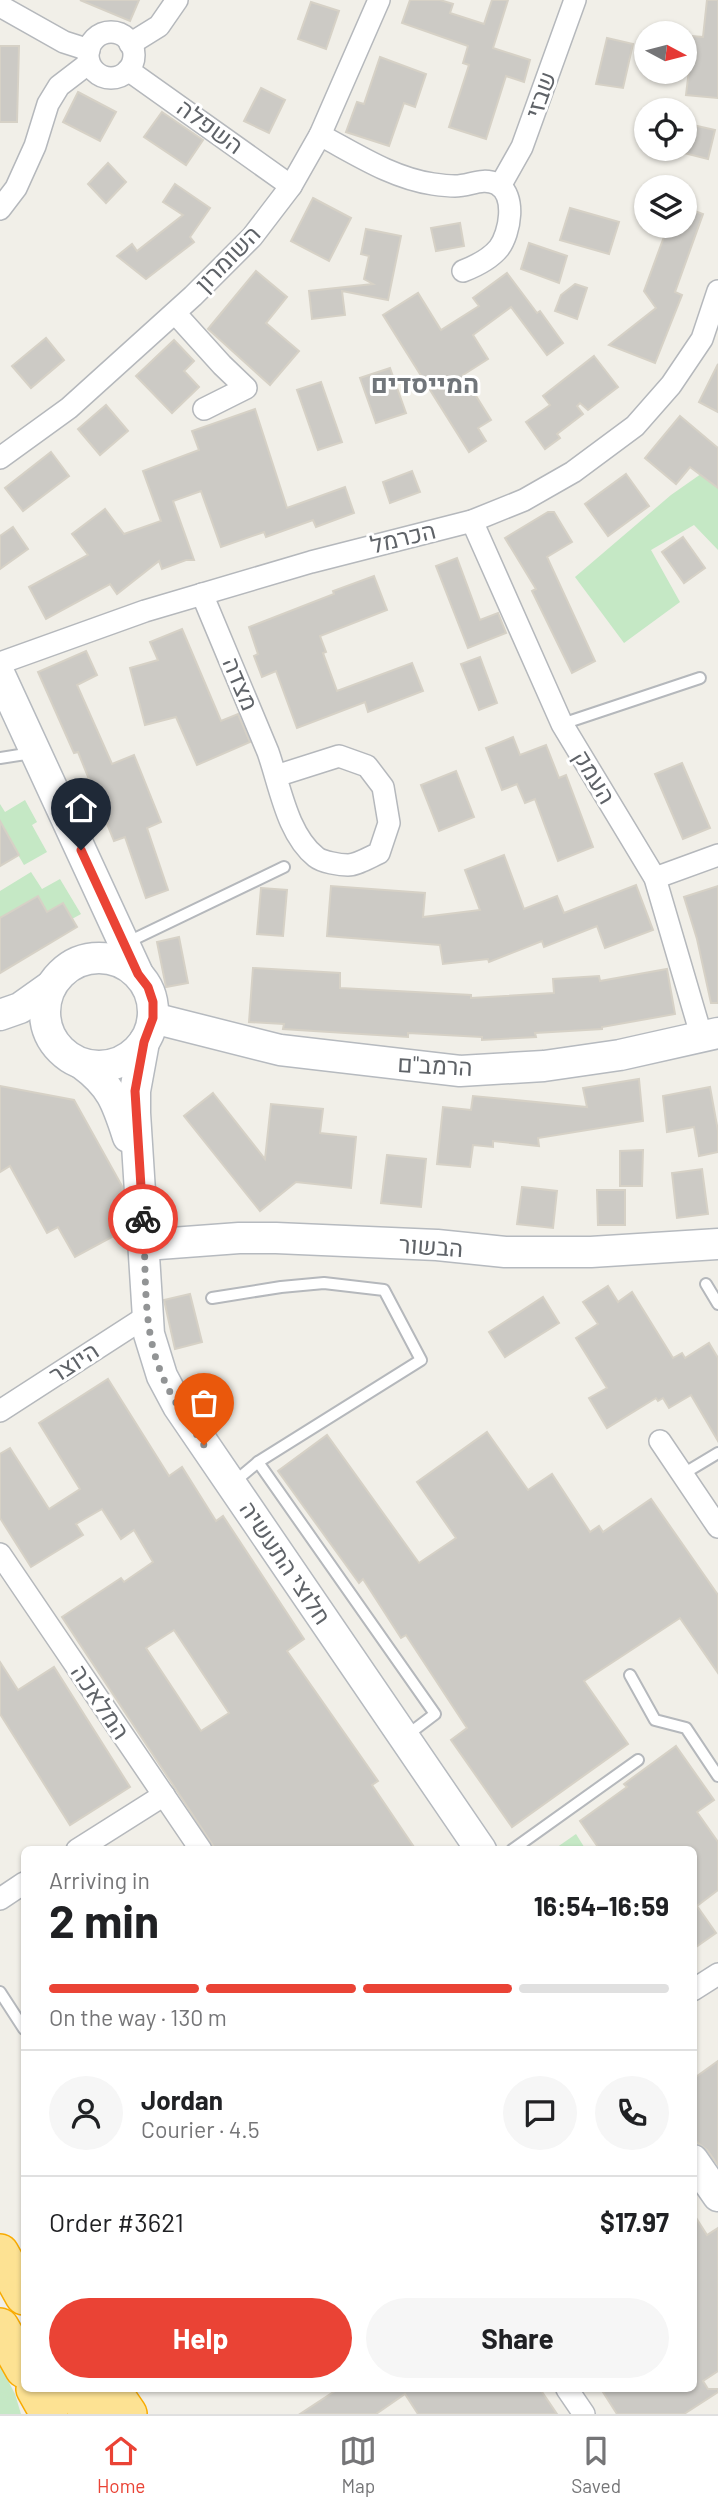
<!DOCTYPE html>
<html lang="en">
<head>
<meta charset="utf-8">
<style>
	:root { --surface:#fff; --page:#f6f6f6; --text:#202124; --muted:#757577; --line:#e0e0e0; --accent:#ea4335 }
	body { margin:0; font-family:Barlow,Heebo,sans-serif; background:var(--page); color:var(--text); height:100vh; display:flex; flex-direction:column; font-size:26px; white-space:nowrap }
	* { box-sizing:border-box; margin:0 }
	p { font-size:23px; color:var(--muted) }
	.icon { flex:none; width:38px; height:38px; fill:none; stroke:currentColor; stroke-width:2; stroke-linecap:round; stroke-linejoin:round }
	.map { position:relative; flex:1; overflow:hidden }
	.drawer { position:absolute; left:21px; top:1846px; width:676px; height:546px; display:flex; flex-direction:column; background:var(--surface); border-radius:10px; box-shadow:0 2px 5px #0004 }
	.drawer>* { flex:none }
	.needle { width:46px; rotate:97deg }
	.controls { position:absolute; left:634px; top:21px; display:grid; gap:14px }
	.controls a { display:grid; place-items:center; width:63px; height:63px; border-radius:50%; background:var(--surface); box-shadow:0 2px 5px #0004; font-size:35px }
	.pin { position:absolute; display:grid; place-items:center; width:60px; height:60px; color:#fff; margin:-72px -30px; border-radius:50% 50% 50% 0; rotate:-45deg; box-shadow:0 0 7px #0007 }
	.pin .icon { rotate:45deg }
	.courier { position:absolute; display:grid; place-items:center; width:70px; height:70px; margin:-35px; border:5px solid #ea4335; border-radius:50%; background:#fff; color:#222; box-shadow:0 2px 9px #0007 }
	.headline em { font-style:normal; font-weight:700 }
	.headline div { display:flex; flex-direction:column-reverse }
	.headline { display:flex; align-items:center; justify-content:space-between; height:119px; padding:0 28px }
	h1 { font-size:46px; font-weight:700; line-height:52px }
	.bar { display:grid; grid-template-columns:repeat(4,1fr); gap:10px 7px; align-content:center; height:84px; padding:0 28px }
	.bar i { height:9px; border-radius:5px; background:var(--line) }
	.bar .on { background:var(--accent) }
	.bar p { grid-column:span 4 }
	.line { display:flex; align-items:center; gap:18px; padding:0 28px; border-top:2px solid var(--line) }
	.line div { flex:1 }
	.round { display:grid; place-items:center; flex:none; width:74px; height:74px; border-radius:37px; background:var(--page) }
	.button { display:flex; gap:14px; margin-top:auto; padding:14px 28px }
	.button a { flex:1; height:80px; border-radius:42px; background:var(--accent); color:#fff; font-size:28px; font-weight:700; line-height:80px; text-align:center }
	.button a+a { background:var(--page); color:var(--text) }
	.tabs { display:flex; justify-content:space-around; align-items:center; height:98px; border-top:2px solid var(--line); background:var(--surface); font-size:19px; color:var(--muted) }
	.tabs a { display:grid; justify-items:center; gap:4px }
	.tabs .on { color:var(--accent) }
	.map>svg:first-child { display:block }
</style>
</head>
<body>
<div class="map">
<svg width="718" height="2414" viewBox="0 0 718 2414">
	<rect width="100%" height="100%" fill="#f1efe8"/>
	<!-- green -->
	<g fill="#c5e8c5">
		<polygon points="718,462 718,550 694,525 651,550 680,602 624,643 575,577 671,495"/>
		<polygon points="25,800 37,822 32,825 47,852 24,865 0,824 0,804 5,812"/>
		<polygon points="31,872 42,889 60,879 81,914 72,919 63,903 47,912 38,896 0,918 0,891"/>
		<polygon points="576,1834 586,1850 553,1850"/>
		<polygon points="0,2365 15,2394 21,2414 0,2414"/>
	</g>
	<!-- building -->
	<g fill="#cccac5" stroke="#d6d1c6" stroke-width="2" fill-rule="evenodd">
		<polygon points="80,0 139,0 130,21"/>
		<polygon points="410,0 440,0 453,4 450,13 484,24 492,0 508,0 493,48 530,60 524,82 506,76 486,139 449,127 469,65 463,63 468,46 402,23"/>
		<polygon points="707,0 718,0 718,98 686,95 693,36 703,37"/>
		<polygon points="311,2 339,11 326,49 298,39"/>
		<polygon points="607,38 633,44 623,88 596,84"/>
		<polygon points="0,46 19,46 17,122 0,122"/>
		<polygon points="380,57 426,74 415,107 404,103 389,146 346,132 357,102 364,104"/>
		<polygon points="261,88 285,100 269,133 244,121"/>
		<polygon points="78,92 116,112 100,141 63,122"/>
		<polygon points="162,112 203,140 186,165 144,137"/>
		<polygon points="684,123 715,130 708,159 684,153"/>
		<polygon points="108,163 126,182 106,203 88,184"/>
		<polygon points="175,184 210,208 190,237 194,242 146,279 117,256 132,244 137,251 183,215 163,202"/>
		<polygon points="313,198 351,218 329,261 291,241"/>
		<polygon points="684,207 703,214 675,292 682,295 655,363 609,345 656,308 644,291 668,226 684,226"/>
		<polygon points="570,208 619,222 609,254 560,240"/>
		<polygon points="460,223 464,246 436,251 431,228"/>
		<polygon points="366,229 401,236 388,300 342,291 345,315 312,319 309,291 373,284 364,279 369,256 361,254"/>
		<polygon points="529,243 567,256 559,283 521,269"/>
		<polygon points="256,271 287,297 266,323 299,351 270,385 208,329"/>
		<polygon points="507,273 537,313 540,311 563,343 547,355 511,307 473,335 488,359 463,375 491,420 478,428 486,441 469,452 383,315 418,293 441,330 479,306 473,298"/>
		<polygon points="575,284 587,288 577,319 555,311 561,295"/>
		<polygon points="46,338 64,360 31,388 12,366"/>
		<polygon points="174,340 194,361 184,371 199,387 172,413 136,376"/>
		<polygon points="594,356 618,387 588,410 580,403 577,406 583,414 557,434 560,438 545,449 526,422 550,405 543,396"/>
		<polygon points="718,364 718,412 699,402"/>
		<polygon points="390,368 406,413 376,423 360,378"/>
		<polygon points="321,382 342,442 318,450 297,390"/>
		<polygon points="106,405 128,431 100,455 78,429"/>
		<polygon points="255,409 287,508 345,487 354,513 316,527 313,520 266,537 264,532 221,547 201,491 173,501 194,560 186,560 162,569 159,561 117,594 110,584 46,619 29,587 88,555 72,534 105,509 124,534 161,521 143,471 199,450 192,431"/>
		<polygon points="680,416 718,448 718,488 690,467 676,484 645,458"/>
		<polygon points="51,452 69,476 23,511 5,488"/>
		<polygon points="412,471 420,492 390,503 383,482"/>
		<polygon points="626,474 649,506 608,536 585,504"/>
		<polygon points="548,512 554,512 572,542 547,557 595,661 572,673 532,591 536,589 505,538"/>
		<polygon points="13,527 28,549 0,569 0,536"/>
		<polygon points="683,537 705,568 684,583 662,552"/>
		<polygon points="457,558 480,620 498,613 506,633 468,648 436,566"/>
		<polygon points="374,576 387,610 320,636 326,652 323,653 337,691 412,663 423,691 368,712 365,702 297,728 276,671 262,677 254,656 258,654 249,627 334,594 333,591"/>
		<polygon points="182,629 221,721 238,714 250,742 197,765 176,717 145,725 130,668 158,660 150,642"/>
		<polygon points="86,651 97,675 77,685 112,764 134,755 161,822 147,828 168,890 146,898 125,837 114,841 78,752 74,753 38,672"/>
		<polygon points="480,657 497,703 479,710 461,664"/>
		<polygon points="513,737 520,755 546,745 559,778 566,775 593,847 558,861 535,799 525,803 517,784 502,790 486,748"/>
		<polygon points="682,763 710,828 683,839 655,774"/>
		<polygon points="456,771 474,817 439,831 421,785"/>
		<polygon points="0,821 19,855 0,866"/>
		<polygon points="504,855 524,909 557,896 564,913 636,885 653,930 605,948 597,926 544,947 542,941 489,962 488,959 443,964 440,945 327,936 331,886 425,893 423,917 480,910 465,870"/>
		<polygon points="718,886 718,1003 711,1003 697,939 684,897"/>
		<polygon points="261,888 287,890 283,936 257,934"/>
		<polygon points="38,896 47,912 63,903 77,927 0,973 0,918"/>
		<polygon points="179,937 188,983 166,987 157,942"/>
		<polygon points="253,968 340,973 340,988 471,995 471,998 554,993 553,979 599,976 600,981 667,969 675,1014 602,1027 602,1029 535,1033 536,1037 482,1040 482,1037 408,1033 408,1037 283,1029 284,1024 249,1022"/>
		<polygon points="639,1079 643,1121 538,1138 539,1146 493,1141 493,1147 473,1145 470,1167 437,1164 443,1107 471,1110 473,1096 587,1107 583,1088"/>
		<polygon points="0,1086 74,1100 122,1186 123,1194 120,1196 123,1201 125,1230 75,1257 58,1227 47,1233 10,1166 0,1172"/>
		<polygon points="710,1087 718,1131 718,1152 699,1156 694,1127 667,1132 663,1096"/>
		<polygon points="213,1093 265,1159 271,1104 323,1109 320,1133 356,1137 351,1188 296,1182 260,1211 184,1116"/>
		<polygon points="643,1150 642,1186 620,1186 620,1151"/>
		<polygon points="387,1155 426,1159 421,1207 381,1203"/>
		<polygon points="702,1169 708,1214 677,1218 672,1173"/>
		<polygon points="522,1187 557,1191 553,1228 517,1224"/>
		<polygon points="597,1190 625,1190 625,1225 598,1225"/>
		<polygon points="608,1286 618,1302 632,1292 673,1358 682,1353 685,1358 709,1343 718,1358 718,1441 691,1395 669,1408 663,1398 658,1401 656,1398 607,1428 589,1398 607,1388 576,1338 598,1324 583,1302"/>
		<polygon points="190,1294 202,1342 175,1349 164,1300"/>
		<polygon points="543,1297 559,1323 505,1357 489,1332"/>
		<path d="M108,1379l61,97 13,-9 34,54 7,-5 81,123 -17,12 91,130 -6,4 44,65h-200l-154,-233 59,-39 3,4 29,-20 -19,-32 -13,9 -19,-30 -26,15 7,11 -52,32 -31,-49v-64l10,-6 39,61 31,-20 -41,-66zM174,1630l55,83 -28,18 -55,-83z"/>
		<polygon points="487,1432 528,1490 552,1474 590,1532 599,1526 603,1532 651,1499 718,1595 718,1673 680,1618 584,1681 628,1744 512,1827 451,1740 467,1728 406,1635 401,1638 363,1579 359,1583 278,1471 327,1435 419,1563 456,1538 417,1482"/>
		<polygon points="0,1662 18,1690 54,1667 130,1787 70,1825 0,1714"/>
		<polygon points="676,1746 714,1800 697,1812 718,1842 718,1890 697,1906 716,1933 693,1949 693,1850 600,1850 580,1821 627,1787 624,1784"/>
		<polygon points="718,2061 718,2165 707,2150 693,2139 693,2079"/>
		<polygon points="693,2213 707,2235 718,2228 718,2371 703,2381 708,2389 718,2389 718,2392 684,2414 617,2414 601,2389 693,2389"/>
		<polygon points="338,2389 540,2389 557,2414 418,2414 405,2394 376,2414 300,2414"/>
	</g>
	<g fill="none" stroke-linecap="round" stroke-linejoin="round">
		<defs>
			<g id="lane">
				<polyline points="562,724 700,678"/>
				<polyline points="0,758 32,753"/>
				<polyline points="126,943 284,867"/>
				<polyline points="706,1284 718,1304"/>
				<polyline points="212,1298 281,1287 324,1283 384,1290 421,1360 258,1462"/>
				<polyline points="683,1474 718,1453"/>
				<polyline points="233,1483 258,1462 435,1714 406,1736"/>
				<polyline points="630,1675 655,1720 686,1728 718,1776"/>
				<polyline points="512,1850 638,1760"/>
				<polyline points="0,1992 24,2029"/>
			</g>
			<g id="street">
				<polyline points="0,6 64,42 89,50"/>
				<circle cx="111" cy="55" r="23"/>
				<polyline points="130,44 159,26 177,0"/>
				<polyline points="128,70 291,186"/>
				<path d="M320,135c36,19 72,43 113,49 7,1 15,2 22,2 15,0 27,-9 42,-2 20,11 13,49 2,64 -9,11 -23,18 -36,23"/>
				<polyline points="500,186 522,147 575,0"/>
				<polyline points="0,209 16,188 35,146 48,104 59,86 89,63"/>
				<polyline points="175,313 222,365 246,388 204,409"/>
				<polyline points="0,458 69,408 193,296 252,237 291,186 320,135 379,0"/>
				<polyline points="472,521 562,724 655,878 702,1038"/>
				<path d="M202,594l66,158c12,34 19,82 48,105 6,5 24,8 32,8 9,0 22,-8 31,-12l10,-30 -6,-36 -16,-21 -28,-10 -63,20"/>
				<polyline points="0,663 145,611 311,562 472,521 524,500 573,472 635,426 671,385 702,339 718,291"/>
				<polyline points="655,878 718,855"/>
				<polyline points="0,1411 147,1316"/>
				<polyline points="660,1441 718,1527"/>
				<polyline points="0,1554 201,1850"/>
				<polyline points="77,1850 164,1795"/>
				<polyline points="0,1899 24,1883"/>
				<polyline points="693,1990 718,1974"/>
				<polyline points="567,2389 584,2414"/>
			</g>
			<g id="secondary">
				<polyline points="0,675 138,974"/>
				<circle cx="99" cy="1012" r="54"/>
				<polyline points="0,1015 20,1008 51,986"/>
				<polyline points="153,1018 280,1050 460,1071 544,1066 620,1055 718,1033"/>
				<polyline points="144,1042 135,1091 135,1113 149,1334 162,1376 178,1406 481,1850"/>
				<path d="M82,1064c30,22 35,39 46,73"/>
				<polyline points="145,1245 239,1238 276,1238 437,1245 505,1252 591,1252 718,1244"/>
				<polyline points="693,2160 718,2196"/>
			</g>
			<g id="highway">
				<polyline points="0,2253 24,2296"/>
				<polyline points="0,2327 24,2369"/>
				<polyline points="35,2389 49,2414"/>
				<polyline points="75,2389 89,2414"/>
				<polyline points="111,2389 128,2414"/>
			</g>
		</defs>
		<!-- lane casing -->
		<use href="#lane" stroke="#b5b8bc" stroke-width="14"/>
		<!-- street casing -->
		<use href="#street" stroke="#b5b8bc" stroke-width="24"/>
		<!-- secondary casing -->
		<use href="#secondary" stroke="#b6babf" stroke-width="33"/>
		<!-- highway casing -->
		<use href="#highway" stroke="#f9ab00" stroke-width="40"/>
		<!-- lane -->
		<use href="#lane" stroke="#fff" stroke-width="10"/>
		<!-- street -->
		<use href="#street" stroke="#fff" stroke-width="21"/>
		<!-- secondary -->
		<use href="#secondary" stroke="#fff" stroke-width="30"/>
		<!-- highway -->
		<use href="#highway" stroke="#fde293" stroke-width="37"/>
	</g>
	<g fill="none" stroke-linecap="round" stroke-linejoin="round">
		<!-- done -->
		<path stroke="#929495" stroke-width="7" stroke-dasharray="0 12.6" d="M143,1219c4,52 -2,107 19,156 10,25 27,48 42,70"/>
		<!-- route -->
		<polyline stroke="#ea4335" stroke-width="9" points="81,850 138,974 148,987 153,1002 153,1018 144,1042 135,1091 143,1219"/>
	</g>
	<g text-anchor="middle" stroke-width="6" stroke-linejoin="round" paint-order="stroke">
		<!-- street labels -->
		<g font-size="24" fill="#5f6368" stroke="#fff">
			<text transform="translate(541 95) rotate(-70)" y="8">שבזי</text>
			<text transform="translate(210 127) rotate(36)" y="8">השפלה</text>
			<text transform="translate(228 259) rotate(-46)" y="8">השומרון</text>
			<text transform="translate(403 538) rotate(-14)" y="8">הכרמל</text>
			<text transform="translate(240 684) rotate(67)" y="8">מצדה</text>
			<text transform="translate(594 777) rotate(59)" y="8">העמק</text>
			<text transform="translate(435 1066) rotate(3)" y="8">הרמב"ם</text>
			<text transform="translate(431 1247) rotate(4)" y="8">הבשור</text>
			<text transform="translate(74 1363) rotate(-33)" y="8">היוצר</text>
			<text transform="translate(285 1563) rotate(56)" y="8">חלוצי התעשיה</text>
			<text transform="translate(100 1702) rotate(56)" y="8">המלאכה</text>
		</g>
		<!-- neighbourhood labels -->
		<g font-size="26" font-weight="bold" fill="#70757a" stroke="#fff">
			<text x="425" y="393">המייסדים</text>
		</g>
	</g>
</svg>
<div class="controls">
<a><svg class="needle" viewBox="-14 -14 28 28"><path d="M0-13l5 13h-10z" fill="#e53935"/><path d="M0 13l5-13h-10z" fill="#757577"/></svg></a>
<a><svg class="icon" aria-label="locate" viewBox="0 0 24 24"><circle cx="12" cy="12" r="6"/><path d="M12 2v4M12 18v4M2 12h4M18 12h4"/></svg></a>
<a><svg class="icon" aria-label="layers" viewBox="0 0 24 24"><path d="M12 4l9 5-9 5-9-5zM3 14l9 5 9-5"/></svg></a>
</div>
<div class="pin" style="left:204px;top:1445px;background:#ea580c"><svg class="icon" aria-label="bag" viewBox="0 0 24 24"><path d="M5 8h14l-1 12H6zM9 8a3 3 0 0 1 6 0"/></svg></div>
<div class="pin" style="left:81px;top:850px;background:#1f2937"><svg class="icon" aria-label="home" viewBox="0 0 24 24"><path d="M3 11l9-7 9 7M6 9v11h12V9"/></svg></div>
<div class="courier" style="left:143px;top:1219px"><svg class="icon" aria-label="bike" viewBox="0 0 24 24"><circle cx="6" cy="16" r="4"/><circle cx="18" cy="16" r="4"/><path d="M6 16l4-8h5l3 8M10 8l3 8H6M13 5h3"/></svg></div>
<section class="drawer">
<div class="headline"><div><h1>2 min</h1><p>Arriving in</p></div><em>16:54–16:59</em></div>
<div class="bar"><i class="on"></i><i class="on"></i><i class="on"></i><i></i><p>On the way · 130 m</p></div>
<div class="line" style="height:126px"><a class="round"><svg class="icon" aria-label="person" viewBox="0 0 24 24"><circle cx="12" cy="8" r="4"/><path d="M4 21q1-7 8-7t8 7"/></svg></a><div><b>Jordan</b><p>Courier · 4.5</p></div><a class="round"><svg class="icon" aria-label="chat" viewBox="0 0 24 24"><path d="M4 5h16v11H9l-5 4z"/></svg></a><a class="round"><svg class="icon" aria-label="phone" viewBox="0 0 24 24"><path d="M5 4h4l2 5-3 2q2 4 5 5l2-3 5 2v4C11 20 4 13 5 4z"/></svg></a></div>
<div class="line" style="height:91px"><div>Order #3621</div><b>$17.97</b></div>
<div class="button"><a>Help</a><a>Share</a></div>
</section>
</div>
<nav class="tabs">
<a class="on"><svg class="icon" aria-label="home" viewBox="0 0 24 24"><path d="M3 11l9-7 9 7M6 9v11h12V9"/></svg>Home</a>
<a><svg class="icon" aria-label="map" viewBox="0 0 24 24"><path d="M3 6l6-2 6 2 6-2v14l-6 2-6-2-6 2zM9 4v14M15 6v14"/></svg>Map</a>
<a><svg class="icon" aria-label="saved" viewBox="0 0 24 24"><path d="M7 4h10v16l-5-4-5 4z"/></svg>Saved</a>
</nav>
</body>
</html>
